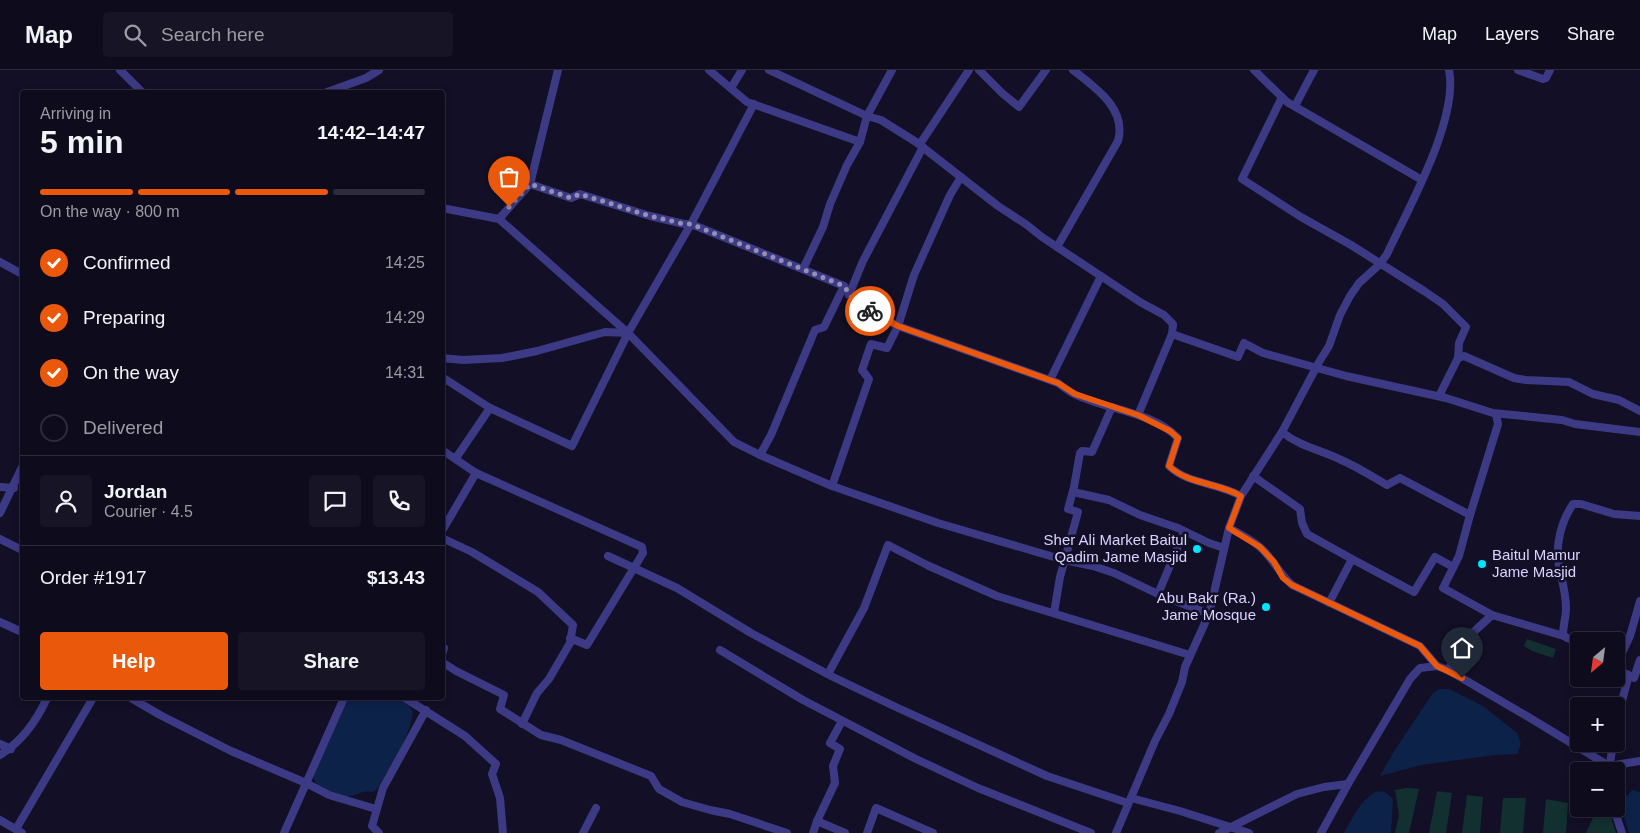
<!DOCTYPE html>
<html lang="en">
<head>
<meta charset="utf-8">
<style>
	:root { --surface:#0e0b1c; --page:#171425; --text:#f1f3f6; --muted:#9b9ba3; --line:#2e2b3b; --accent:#ea580c }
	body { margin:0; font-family:Arial,sans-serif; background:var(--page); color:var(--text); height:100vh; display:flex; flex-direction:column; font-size:19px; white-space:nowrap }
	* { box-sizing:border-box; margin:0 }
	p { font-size:16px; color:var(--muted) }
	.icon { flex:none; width:28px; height:28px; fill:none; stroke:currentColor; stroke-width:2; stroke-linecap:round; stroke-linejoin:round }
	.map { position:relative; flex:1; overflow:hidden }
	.details { position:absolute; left:20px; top:20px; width:425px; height:610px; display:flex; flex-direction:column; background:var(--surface); border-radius:5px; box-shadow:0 2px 8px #0003,0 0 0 1px var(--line) }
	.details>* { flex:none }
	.needle { width:32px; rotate:209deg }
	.tools { position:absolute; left:1570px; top:562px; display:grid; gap:10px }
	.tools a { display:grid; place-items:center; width:55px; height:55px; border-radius:5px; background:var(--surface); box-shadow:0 2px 8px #0003,0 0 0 1px var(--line); font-size:25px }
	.pin { position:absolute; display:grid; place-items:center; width:42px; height:42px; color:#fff; margin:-51px -21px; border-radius:50% 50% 50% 0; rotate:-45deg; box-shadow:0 0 5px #0007 }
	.pin .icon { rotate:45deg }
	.courier { position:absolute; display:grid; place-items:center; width:50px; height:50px; margin:-25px; border:4px solid #ea580c; border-radius:50%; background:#fff; color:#222; box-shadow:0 1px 6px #0007 }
	.headline em { font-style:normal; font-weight:800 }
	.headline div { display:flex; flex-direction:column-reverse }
	.headline { display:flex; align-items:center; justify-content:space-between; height:85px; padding:0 20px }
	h1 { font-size:32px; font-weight:800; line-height:38px }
	.bar { display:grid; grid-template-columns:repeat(4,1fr); gap:8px 5px; align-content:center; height:60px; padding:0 20px }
	.bar i { height:6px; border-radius:4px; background:var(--line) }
	.bar .current { background:var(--accent) }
	.bar p { grid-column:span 4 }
	.line { display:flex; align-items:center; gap:12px; padding:0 20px; border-top:1px solid var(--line) }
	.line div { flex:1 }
	.round { display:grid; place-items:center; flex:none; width:52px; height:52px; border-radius:5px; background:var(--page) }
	ol { padding:0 20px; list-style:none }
	li { display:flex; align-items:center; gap:15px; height:55px }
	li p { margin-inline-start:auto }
	li .icon { padding:5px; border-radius:50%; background:var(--accent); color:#fff; stroke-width:4 }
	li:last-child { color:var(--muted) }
	li i { width:28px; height:28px; border:2px solid var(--line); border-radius:50% }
	.button { display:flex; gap:10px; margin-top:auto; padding:10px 20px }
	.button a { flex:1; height:58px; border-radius:5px; background:var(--accent); color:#fff; font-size:20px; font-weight:800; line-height:58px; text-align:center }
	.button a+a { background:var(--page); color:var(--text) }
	header { display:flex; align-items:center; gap:30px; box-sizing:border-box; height:70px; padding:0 25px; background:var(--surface); border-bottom:1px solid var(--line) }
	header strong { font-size:24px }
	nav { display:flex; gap:28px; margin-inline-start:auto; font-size:18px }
	.search { width:350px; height:45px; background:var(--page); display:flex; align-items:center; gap:12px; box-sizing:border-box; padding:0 18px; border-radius:5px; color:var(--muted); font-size:19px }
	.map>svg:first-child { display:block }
</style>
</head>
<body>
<header>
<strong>Map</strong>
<div class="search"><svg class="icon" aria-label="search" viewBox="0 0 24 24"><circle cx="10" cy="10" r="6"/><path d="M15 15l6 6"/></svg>Search here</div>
<nav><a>Map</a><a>Layers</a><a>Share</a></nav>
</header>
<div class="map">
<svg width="1640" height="763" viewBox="0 0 1640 763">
	<rect width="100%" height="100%" fill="#130f26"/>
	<!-- green -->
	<g fill="#12302f">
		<polygon points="1527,569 1556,579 1553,588 1532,581 1524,576"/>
		<polygon points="1407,718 1419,719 1409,763 1395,763 1399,745 1395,720"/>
		<polygon points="1437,721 1452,723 1446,763 1429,763"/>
		<polygon points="1467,725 1483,727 1480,763 1462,763"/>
		<polygon points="1503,728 1526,728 1523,763 1500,763"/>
		<polygon points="1546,729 1568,733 1566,763 1543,763"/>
		<polygon points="1597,739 1610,744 1616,763 1586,763"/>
	</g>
	<!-- water -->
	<g fill="#0c2248">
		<polygon points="1439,619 1449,619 1483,636 1517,663 1521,674 1517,684 1495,685 1421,695 1380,706 1393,683 1433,623"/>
		<path d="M348,628c19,0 57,-7 65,14 -3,25 -23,55 -36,77l-4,3c-10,-2 -14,2 -23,4 -11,2 -25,-6 -34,-12l-3,-9z"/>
		<polygon points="1632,720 1640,722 1640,763 1629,763 1619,731 1621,726 1627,726"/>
		<path d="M1378,721l7,1 8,7 -2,34h-47c8,-14 18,-36 34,-42z"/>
	</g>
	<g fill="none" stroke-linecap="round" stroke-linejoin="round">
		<!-- minor -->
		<g stroke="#3d3a85" stroke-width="8">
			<polyline points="120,0 142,22"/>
			<polyline points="709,0 747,32 860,72"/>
			<polyline points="769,0 867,46 881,50 916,72 998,136 1027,155 1042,167 1140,232 1164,245 1173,254 1172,264 1138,345"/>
			<polyline points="979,0 1002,23 1019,37 1046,0"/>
			<polyline points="1254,0 1287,32 1422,110"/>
			<polyline points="1518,0 1543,9 1546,8 1550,0"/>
			<polyline points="731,18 742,0"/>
			<polyline points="327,22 366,8 379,0"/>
			<polyline points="1282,27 1242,109 1301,147 1351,175 1424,221 1443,234 1466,257 1459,273 1458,288"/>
			<polyline points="1295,36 1314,0"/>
			<polyline points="920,74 969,0"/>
			<polyline points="961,107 950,125 914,205 898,256 887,278 871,274 862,300 869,309 832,416 938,453 1064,490 1093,496 1114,503 1158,524"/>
			<polyline points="530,114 558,0"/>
			<path d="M442,138l57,11 31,-35 41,14 9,-4 70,22 34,8h7l153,62 12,18 42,22 160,57c5,4 10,8 16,11 32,16 78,17 104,44l-9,28c18,18 50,17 72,30"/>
			<polyline points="499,149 628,263 734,372 760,385 771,365 815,260 824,257 844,216"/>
			<path d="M1057,177l61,-106c9,-32 -22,-53 -45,-71"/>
			<polyline points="0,192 22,204"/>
			<polyline points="803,199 823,157 830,134 847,95 860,72 867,46 892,0"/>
			<polyline points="849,225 863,191 923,77"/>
			<polyline points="1172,264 1238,287 1244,273 1263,283 1346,306 1446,328 1493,343 1562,350 1575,354 1640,362"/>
			<polyline points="442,288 463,290 502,288 537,281 605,262 628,263"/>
			<polyline points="442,307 490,338 456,388"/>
			<polyline points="1050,310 1101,206"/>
			<polyline points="1439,326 1458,288 1464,286 1514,308 1526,310 1569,312 1593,324 1619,330 1640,341"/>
			<polyline points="490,338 572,376 628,263 691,154 754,34"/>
			<path d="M1282,362c17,14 38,18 57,27 17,7 32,17 48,26l13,-7 70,37 -11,41 -16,32 49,27 -26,24 -18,31"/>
			<polyline points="442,380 476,403 642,477 643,483 587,575 570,568"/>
			<polyline points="760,385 832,416"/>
			<polyline points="1253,406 1300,439 1302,453 1307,464 1352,489 1329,533"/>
			<polyline points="0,417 14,418"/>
			<polyline points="1073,422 1109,430 1140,445 1178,458 1209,473 1224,478"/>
			<polyline points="0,443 22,397"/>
			<polyline points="1470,445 1498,354 1496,344"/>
			<path d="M1229,458c12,6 27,14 36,24 10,11 16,23 27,33l128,61 17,20 11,4 77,45 84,51 31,-5"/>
			<polyline points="442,461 476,403"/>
			<polyline points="1184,462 1158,524 1209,544"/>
			<polyline points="442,468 472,482 538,522 573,555 570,573 549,609 537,623 522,654"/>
			<polyline points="0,469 22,480"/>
			<polyline points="608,486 677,518 751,563 833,607 898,638 1047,706 1128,733"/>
			<polyline points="1352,489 1414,522 1435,487 1453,497"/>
			<polyline points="1054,543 1060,507 1078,442 1068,439 1074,417 1080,383 1082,381 1092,382 1112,337"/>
			<polyline points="1492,545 1564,566"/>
			<polyline points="0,552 22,562"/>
			<path d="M1579,572l-12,-4 -4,-3c0,-9 3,-18 3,-27 0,-14 -4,-28 -7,-42 -4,-21 2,-44 14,-62h8l33,10 26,2"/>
			<polyline points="442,577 444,578 442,585"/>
			<polyline points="720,580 803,630 916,689 978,718 1091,763"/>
			<polyline points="442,592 456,601 504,625 500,639 541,665 561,670 651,706 659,719 682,732 710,740 730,744 787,763"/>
			<polyline points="828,604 864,538 888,475 929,496 997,526 1190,585"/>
			<polyline points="1634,608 1640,590"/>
			<polyline points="131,628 160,645 231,681 306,713 329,725 376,739"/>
			<polyline points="405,628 465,666 496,694 492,704 500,728 503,763"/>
			<polyline points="1616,653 1629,605 1619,601 1622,583 1630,566 1640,531"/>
			<polyline points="0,674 11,679"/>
			<path d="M0,685c21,-13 37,-35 47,-57"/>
			<polyline points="1609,699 1613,674"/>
			<polyline points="1131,728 1180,741 1249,763"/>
			<polyline points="1614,739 1622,763"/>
			<polyline points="0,750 22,763"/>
			<polyline points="817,751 835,713 833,696 840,679 830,673 842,651"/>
			<polyline points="16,759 93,628"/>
			<polyline points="284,763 344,628"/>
			<polyline points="379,763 372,756 383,718 426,640"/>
			<polyline points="583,763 596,738"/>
			<polyline points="813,763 817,751 845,763"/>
			<polyline points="867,763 876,738 933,763"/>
			<path d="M1116,763l39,-92 14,-27 13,-32 3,-15 24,-53 20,-86 12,-32 41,-64 37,-70 10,-16 11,-31 10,-19 9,-13 21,-19 7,-10c21,-45 72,-135 62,-184"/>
			<polyline points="1219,763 1297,724 1324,717 1348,714 1410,609 1420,598 1437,596"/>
			<polyline points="1321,763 1348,714"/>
		</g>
	</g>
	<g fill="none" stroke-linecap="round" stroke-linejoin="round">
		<!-- done -->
		<polyline stroke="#948fb3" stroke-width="5" stroke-dasharray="0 9" points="509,137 530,114 571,128 580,124 650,146 684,154 691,154 844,216 856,234 870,241"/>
		<!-- route -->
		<path stroke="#ea580c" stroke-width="6" d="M870,241l28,15 160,57 17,11 63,21 32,16 8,7 -9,28c18,18 50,17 72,30l-12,32 31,19 14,15 9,16 9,7 128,61 17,20 25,12"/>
	</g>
	<!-- markers -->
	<g fill="#00e5ff" stroke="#130f26" stroke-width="2">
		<circle cx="1197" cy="479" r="5"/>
		<circle cx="1482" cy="494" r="5"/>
		<circle cx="1266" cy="537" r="5"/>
	</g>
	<g text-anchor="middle" stroke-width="5" stroke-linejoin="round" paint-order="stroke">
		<!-- poi labels -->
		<g font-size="15" fill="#d9d4ff" stroke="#130f26" text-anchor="end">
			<text x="1187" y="475">Sher Ali Market Baitul<tspan x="1187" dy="17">Qadim Jame Masjid</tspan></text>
			<text x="1492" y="490" text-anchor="start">Baitul Mamur<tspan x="1492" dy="17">Jame Masjid</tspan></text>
			<text x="1256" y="533">Abu Bakr (Ra.)<tspan x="1256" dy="17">Jame Mosque</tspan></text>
		</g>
	</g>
</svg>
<div class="tools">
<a><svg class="needle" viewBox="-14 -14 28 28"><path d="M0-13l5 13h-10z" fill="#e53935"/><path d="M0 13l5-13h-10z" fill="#9b9ba3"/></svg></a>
<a>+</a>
<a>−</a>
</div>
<div class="pin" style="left:509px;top:137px;background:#ea580c"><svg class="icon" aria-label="bag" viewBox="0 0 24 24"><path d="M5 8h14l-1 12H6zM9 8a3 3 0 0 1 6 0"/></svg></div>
<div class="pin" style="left:1462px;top:608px;background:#1f2937"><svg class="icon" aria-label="home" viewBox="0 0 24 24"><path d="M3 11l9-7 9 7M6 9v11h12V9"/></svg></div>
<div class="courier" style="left:870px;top:241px"><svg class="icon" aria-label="bike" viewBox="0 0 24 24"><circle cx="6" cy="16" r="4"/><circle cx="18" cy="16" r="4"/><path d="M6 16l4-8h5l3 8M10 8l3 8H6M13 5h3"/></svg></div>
<section class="details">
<div class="headline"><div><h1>5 min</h1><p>Arriving in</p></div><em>14:42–14:47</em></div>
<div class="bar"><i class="current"></i><i class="current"></i><i class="current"></i><i></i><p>On the way · 800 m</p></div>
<ol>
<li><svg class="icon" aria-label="check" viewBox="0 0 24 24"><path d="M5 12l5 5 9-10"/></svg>Confirmed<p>14:25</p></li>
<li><svg class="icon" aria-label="check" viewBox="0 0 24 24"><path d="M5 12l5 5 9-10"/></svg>Preparing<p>14:29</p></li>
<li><svg class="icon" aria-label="check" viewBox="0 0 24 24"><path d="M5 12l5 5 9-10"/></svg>On the way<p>14:31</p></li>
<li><i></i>Delivered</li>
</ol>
<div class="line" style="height:90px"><a class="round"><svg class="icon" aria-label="person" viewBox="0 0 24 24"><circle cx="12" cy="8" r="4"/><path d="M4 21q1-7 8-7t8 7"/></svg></a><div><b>Jordan</b><p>Courier · 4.5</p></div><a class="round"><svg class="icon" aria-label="chat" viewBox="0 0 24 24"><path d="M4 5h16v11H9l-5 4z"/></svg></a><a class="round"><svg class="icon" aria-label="phone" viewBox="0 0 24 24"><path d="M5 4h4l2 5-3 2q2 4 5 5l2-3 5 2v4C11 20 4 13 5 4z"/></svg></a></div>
<div class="line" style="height:65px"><div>Order #1917</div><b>$13.43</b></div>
<div class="button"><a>Help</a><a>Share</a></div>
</section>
</div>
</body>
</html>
